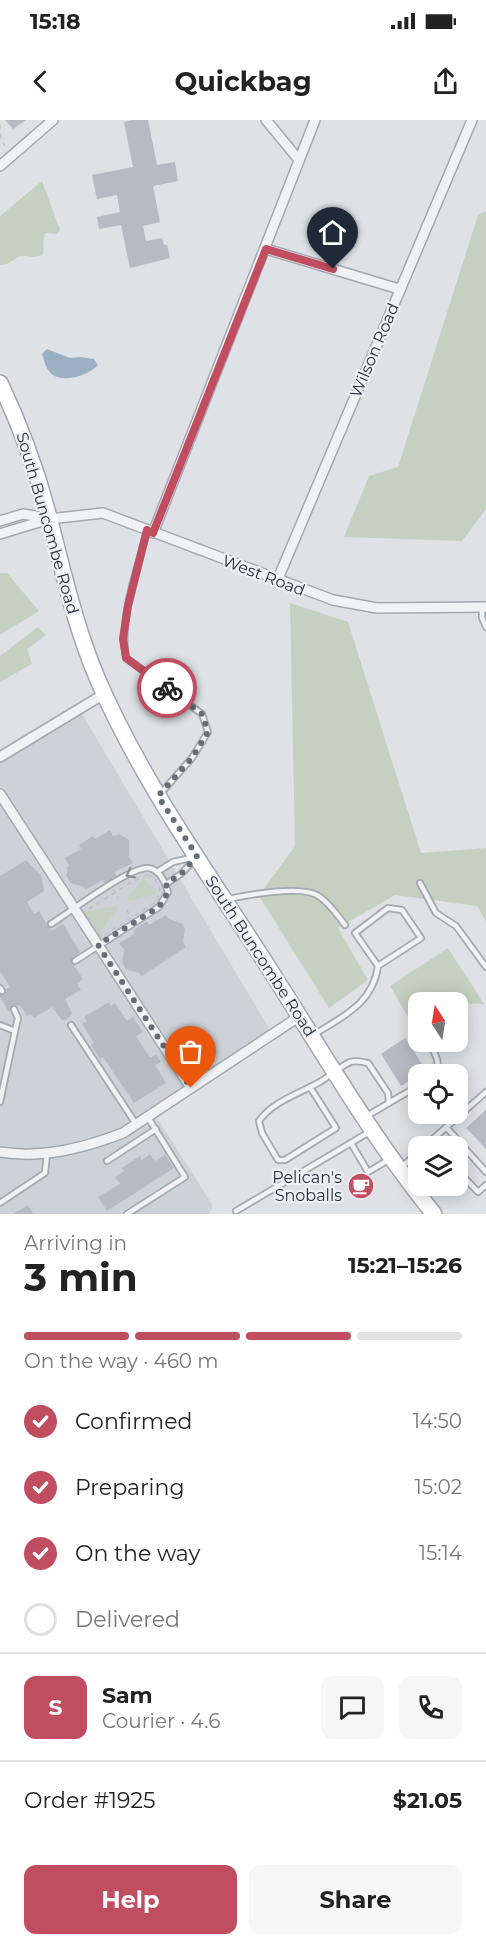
<!DOCTYPE html>
<html lang="en">
<head>
<meta charset="utf-8">
<style>
	:root { --surface:#fff; --page:#f6f6f6; --text:#222; --muted:#767676; --line:#e0e0e0; --accent:#c14d60 }
	body { margin:0; font-family:Montserrat,sans-serif; background:var(--page); color:var(--text); height:100vh; display:flex; flex-direction:column; font-size:22px; white-space:nowrap }
	* { box-sizing:border-box; margin:0 }
	p { font-size:20px; color:var(--muted) }
	.icon { flex:none; width:33px; height:33px; fill:none; stroke:currentColor; stroke-width:2; stroke-linecap:round; stroke-linejoin:round }
	.map { position:relative; height:1094px; overflow:hidden }
	.drawer { display:flex; flex-direction:column; background:var(--surface); flex:1 }
	.drawer>* { flex:none }
	.needle { width:39px; rotate:348deg }
	.controls { position:absolute; left:408px; top:872px; display:grid; gap:12px }
	.controls a { display:grid; place-items:center; width:60px; height:60px; border-radius:12px; background:var(--surface); box-shadow:0 3px 15px #0003; font-size:30px }
	.pin { position:absolute; display:grid; place-items:center; width:51px; height:51px; color:#fff; margin:-62px -26px; border-radius:50% 50% 50% 0; rotate:-45deg; box-shadow:0 0 6px #0007 }
	.pin .icon { rotate:45deg }
	.courier { position:absolute; display:grid; place-items:center; width:60px; height:60px; margin:-30px; border:4px solid #c14d60; border-radius:50%; background:#fff; color:#222; box-shadow:0 2px 8px #0007 }
	.summary em { font-style:normal; font-weight:700 }
	.summary div { display:flex; flex-direction:column-reverse }
	.summary { display:flex; align-items:center; justify-content:space-between; height:102px; padding:0 24px }
	h1 { font-size:39px; font-weight:700; line-height:45px }
	.bar { display:grid; grid-template-columns:repeat(4,1fr); gap:9px 6px; align-content:center; height:72px; padding:0 24px }
	.bar i { height:8px; border-radius:4px; background:var(--line) }
	.bar .active { background:var(--accent) }
	.bar p { grid-column:span 4 }
	.line { display:flex; align-items:center; gap:15px; padding:0 24px; border-top:2px solid var(--line) }
	.line div { flex:1 }
	.round { display:grid; place-items:center; flex:none; width:63px; height:63px; border-radius:12px; background:var(--page) }
	ol { padding:0 24px; list-style:none }
	li { display:flex; align-items:center; gap:18px; height:66px }
	li p { margin-inline-start:auto }
	li .icon { padding:6px; border-radius:50%; background:var(--accent); color:#fff; stroke-width:4 }
	li:last-child { color:var(--muted) }
	li i { width:33px; height:33px; border:3px solid var(--line); border-radius:50% }
	.action { display:flex; gap:12px; margin-top:auto; padding:12px 24px }
	.action a { flex:1; height:69px; border-radius:12px; background:var(--accent); color:#fff; font-size:24px; font-weight:700; line-height:69px; text-align:center }
	.action a+a { background:var(--page); color:var(--text) }
	.status { display:flex; justify-content:space-between; align-items:center; height:42px; padding:0 30px; background:var(--surface); direction:ltr }
	.status svg { height:16px; fill:currentColor }
	header { display:flex; justify-content:space-between; align-items:center; height:78px; padding:0 24px; background:var(--surface); font-size:27px; font-weight:700 }
	.map>svg:first-child { display:block }
</style>
</head>
<body>
<div class="status"><b>15:18</b><svg viewBox="0 0 49 12"><path d="M0 12V9h3v3zM5 12V6h3v6zM10 12V3h3v9zM15 12V0h3v12zM26 1h20v11H26zM47 4h2v5h-2z"/></svg></div>
<header><svg class="icon" aria-label="back" viewBox="0 0 24 24"><path d="M15 5l-7 7 7 7"/></svg>Quickbag<svg class="icon" aria-label="share" viewBox="0 0 24 24"><path d="M12 15V3M7 8l5-5 5 5M5 13v7h14v-7"/></svg></header>
<div class="map">
<svg width="486" height="1094" viewBox="0 0 486 1094">
	<rect width="100%" height="100%" fill="#dee2e6"/>
	<!-- built -->
	<polygon fill="#cdd1d8" points="76,584 273,915 152,990 213,1086 209,1094 0,1094 0,629"/>
	<!-- green -->
	<g fill="#c4d0c0">
		<path d="M42,61l18,49 -3,4 -12,-1c-3,8 0,13 -2,21 -11,7 -16,-1 -25,3 -7,3 -9,9 -18,8v-49z"/>
		<polygon points="486,91 486,389 462,421 344,417 369,356 398,347 478,95"/>
		<polygon points="0,453 7,453 39,491 0,515"/>
		<polygon points="290,483 348,502 421,733 486,728 486,801 477,786 395,775 338,808 368,860 329,888 259,776 295,726"/>
		<polygon points="38,507 46,515 27,529 32,544 0,562 0,536"/>
		<polygon points="144,758 156,774 130,781 127,778"/>
		<polygon points="115,786 118,789 98,814 84,792"/>
		<polygon points="448,828 484,884 418,882 418,905 414,907 390,866"/>
	</g>
	<!-- water -->
	<path fill="#9cb0c4" d="M47,229l23,9 10,-1 14,2 4,6c-9,10 -33,18 -45,10 -7,-5 -9,-14 -11,-21z"/>
	<!-- building -->
	<g fill="#b6bbc3">
		<polygon points="5,0 26,0 13,9"/>
		<polygon points="133,0 148,0 157,45 175,42 178,61 153,66 160,102 143,106 146,121 162,118 164,125 167,125 170,138 130,148 121,105 99,109 97,97 120,92 117,75 97,79 92,55 133,47 124,2"/>
		<polygon points="110,710 113,716 119,714 129,720 129,737 133,743 114,752 117,756 106,762 104,763 103,760 85,770 84,767 71,763 66,755 68,751 67,748 69,746 65,738 81,729 79,725 93,716 95,719"/>
		<polygon points="26,740 41,755 44,771 27,782 34,794 39,791 51,811 63,804 80,832 71,841 83,859 77,863 81,870 65,879 72,893 66,900 62,900 52,887 34,898 31,894 27,896 20,885 18,886 12,885 9,892 0,877 0,875 5,874 6,869 10,867 0,851 0,756"/>
		<polygon points="166,795 169,799 183,804 185,810 183,822 186,827 142,856 139,853 126,849 122,842 124,830 119,823 135,814 133,811 147,801 149,805"/>
		<polygon points="109,882 111,886 115,883 127,901 133,897 143,912 136,916 150,938 156,934 161,942 155,945 166,963 134,983 103,937 100,939 91,925 94,923 82,904 87,901 84,897"/>
		<polygon points="405,918 426,950 401,966 381,934"/>
		<polygon points="486,990 486,1029 466,1008"/>
		<polygon points="150,1034 155,1041 165,1035 174,1048 107,1091 98,1077 120,1064 115,1057 124,1051 122,1048 140,1036 142,1040"/>
		<polygon points="365,1057 371,1067 358,1075 351,1066"/>
		<polygon points="28,1085 33,1094 13,1094"/>
	</g>
	<g fill="none" stroke-linecap="round" stroke-linejoin="round">
		<defs>
			<g id="service">
				<path d="M147,411c-10,40 -28,85 -21,127l76,56 6,18 -16,26 -32,36"/>
				<polyline points="482,487 482,498 486,507"/>
				<polyline points="157,752 173,742 195,737"/>
				<polyline points="420,763 436,793 456,806 486,847"/>
				<polyline points="166,764 181,754 195,739"/>
				<path d="M228,779c20,-4 76,-15 92,-2 10,7 18,19 25,28"/>
				<path d="M51,804c19,-12 78,-57 97,-56 12,1 17,14 20,24l-9,15 -84,54"/>
				<polyline points="0,868 2,871"/>
				<polyline points="0,905 15,911 18,898 14,889"/>
				<polyline points="71,905 136,1004"/>
				<path d="M315,914c29,-18 58,-31 63,-68l43,-28 -19,-28 -14,-2 -33,25 23,33"/>
				<path d="M428,921c6,11 14,22 7,33"/>
				<path d="M310,967l26,41 -51,32h-7l-16,-27 -3,-12c13,-19 39,-27 59,-38 11,-6 21,-16 32,-21 6,-2 12,0 18,1l20,30 1,10"/>
				<polyline points="0,982 15,911"/>
				<polyline points="365,997 418,966"/>
				<polyline points="446,1007 486,1052"/>
				<polyline points="351,1023 368,1052 390,1039"/>
				<polyline points="425,1026 486,972"/>
				<polyline points="443,1026 454,1016"/>
				<polyline points="107,1041 156,1009"/>
				<polyline points="402,1047 418,1032"/>
				<polyline points="458,1051 478,1072 486,1065"/>
				<polyline points="0,1083 45,1053 47,1033"/>
				<polyline points="236,1091 371,1011"/>
				<polyline points="127,1094 185,1057 147,996"/>
			</g>
			<g id="minor">
				<polyline points="266,0 299,40"/>
				<polyline points="0,46 53,0"/>
				<polyline points="266,129 399,169"/>
				<polyline points="0,401 23,394 47,398"/>
				<polyline points="153,413 315,0"/>
				<polyline points="0,414 49,399 103,393 333,480 377,488 486,487"/>
				<polyline points="277,461 472,0"/>
				<polyline points="0,637 104,574"/>
				<polyline points="0,674 191,968"/>
				<path d="M0,1032c42,7 84,-4 123,-19l177,-117"/>
			</g>
			<path id="primary" d="M0,263c21,44 38,91 50,138 14,54 26,108 48,159 44,102 110,193 169,285 54,84 104,172 167,249"/>
		</defs>
		<!-- service casing -->
		<use href="#service" stroke="#a4a9b0" stroke-width="8"/>
		<!-- minor casing -->
		<use href="#minor" stroke="#a4a9b0" stroke-width="12"/>
		<!-- primary casing -->
		<use href="#primary" stroke="#9fa6b1" stroke-width="18"/>
		<!-- path -->
		<g stroke="#bdc0c5" stroke-width="1.5" stroke-dasharray="4.5 4.5" stroke-linecap="butt">
			<polyline points="0,5 1,19 5,26"/>
			<path d="M147,755l6,2c8,9 9,16 2,26l-54,34 -17,-25 46,-29z"/>
			<polyline points="113,769 118,778"/>
			<polyline points="127,790 131,797"/>
		</g>
		<!-- service -->
		<use href="#service" stroke="#f1f2f5" stroke-width="4.5"/>
		<!-- minor -->
		<use href="#minor" stroke="#f1f2f5" stroke-width="9"/>
		<!-- primary -->
		<use href="#primary" stroke="#fff" stroke-width="15"/>
	</g>
	<!-- one-way arrows -->
	<defs><path id="oneway-chevron" d="M-2-3.5L2.5 0L-2 3.5" fill="none" stroke-width="1.6" stroke-linecap="round" stroke-linejoin="round" transform="scale(1.5)"/></defs>
	<use stroke="#8d9198" href="#oneway-chevron" transform="translate(130 754) rotate(153)"/>
	<g fill="none" stroke-linecap="round" stroke-linejoin="round">
		<!-- done -->
		<polyline stroke="#686e78" stroke-width="6" stroke-dasharray="0 10.8" points="167,568 202,594 208,612 192,638 158,676 197,736 181,754 166,764 168,772 159,787 98,825 191,968"/>
		<!-- route -->
		<polyline stroke="#c14d60" stroke-width="8" points="167,568 126,538 123,519 128,486 147,410 153,413 266,129 333,149"/>
	</g>
	<!-- icons -->
	<defs>
		<symbol id="cafe-disc" viewBox="-11 -11 22 22"><circle r="9.5" fill="#c14d60" stroke="#edf0f4"/><path d="M-5.5-4.5H6V0H3Q3 3.5 0 3.5H-2.5Q-5.5 3.5-5.5 0ZM3-3.2v2h1.7v-2ZM-6 4.5H4V6H-6Z" fill="#fff"/></symbol>
	</defs>
	<g fill-rule="evenodd">
		<use href="#cafe-disc" x="346" y="1051" width="30" height="30"/>
	</g>
	<g text-anchor="middle" stroke-width="4.5" stroke-linejoin="round" paint-order="stroke">
		<!-- street labels -->
		<g font-size="16" fill="#29303c" stroke="#edf0f4">
			<text transform="translate(374 230) rotate(-67)" y="6">Wilson Road</text>
			<text transform="translate(48 403) rotate(74)" y="6">South Buncombe Road</text>
			<text transform="translate(264 455) rotate(21)" y="6">West Road</text>
			<text transform="translate(261 836) rotate(57)" y="6">South Buncombe Road</text>
		</g>
		<!-- poi labels -->
		<g font-size="16" fill="#29303c" stroke="#edf0f4" text-anchor="end">
			<text x="342" y="1063">Pelican's<tspan x="342" dy="18">Snoballs</tspan></text>
		</g>
	</g>
</svg>
<div class="controls">
<a><svg class="needle" viewBox="-14 -14 28 28"><path d="M0-13l5 13h-10z" fill="#e53935"/><path d="M0 13l5-13h-10z" fill="#767676"/></svg></a>
<a><svg class="icon" aria-label="locate" viewBox="0 0 24 24"><circle cx="12" cy="12" r="6"/><path d="M12 2v4M12 18v4M2 12h4M18 12h4"/></svg></a>
<a><svg class="icon" aria-label="layers" viewBox="0 0 24 24"><path d="M12 4l9 5-9 5-9-5zM3 14l9 5 9-5"/></svg></a>
</div>
<div class="pin" style="left:191px;top:968px;background:#ea580c"><svg class="icon" aria-label="bag" viewBox="0 0 24 24"><path d="M5 8h14l-1 12H6zM9 8a3 3 0 0 1 6 0"/></svg></div>
<div class="pin" style="left:333px;top:149px;background:#1f2937"><svg class="icon" aria-label="home" viewBox="0 0 24 24"><path d="M3 11l9-7 9 7M6 9v11h12V9"/></svg></div>
<div class="courier" style="left:167px;top:568px"><svg class="icon" aria-label="bike" viewBox="0 0 24 24"><circle cx="6" cy="16" r="4"/><circle cx="18" cy="16" r="4"/><path d="M6 16l4-8h5l3 8M10 8l3 8H6M13 5h3"/></svg></div>
</div>
<section class="drawer">
<div class="summary"><div><h1>3 min</h1><p>Arriving in</p></div><em>15:21–15:26</em></div>
<div class="bar"><i class="active"></i><i class="active"></i><i class="active"></i><i></i><p>On the way · 460 m</p></div>
<ol>
<li><svg class="icon" aria-label="check" viewBox="0 0 24 24"><path d="M5 12l5 5 9-10"/></svg>Confirmed<p>14:50</p></li>
<li><svg class="icon" aria-label="check" viewBox="0 0 24 24"><path d="M5 12l5 5 9-10"/></svg>Preparing<p>15:02</p></li>
<li><svg class="icon" aria-label="check" viewBox="0 0 24 24"><path d="M5 12l5 5 9-10"/></svg>On the way<p>15:14</p></li>
<li><i></i>Delivered</li>
</ol>
<div class="line" style="height:108px"><b class="round" style="background:var(--accent);color:#fff">S</b><div><b>Sam</b><p>Courier · 4.6</p></div><a class="round"><svg class="icon" aria-label="chat" viewBox="0 0 24 24"><path d="M4 5h16v11H9l-5 4z"/></svg></a><a class="round"><svg class="icon" aria-label="phone" viewBox="0 0 24 24"><path d="M5 4h4l2 5-3 2q2 4 5 5l2-3 5 2v4C11 20 4 13 5 4z"/></svg></a></div>
<div class="line" style="height:78px"><div>Order #1925</div><b>$21.05</b></div>
<div class="action"><a>Help</a><a>Share</a></div>
</section>
</body>
</html>
